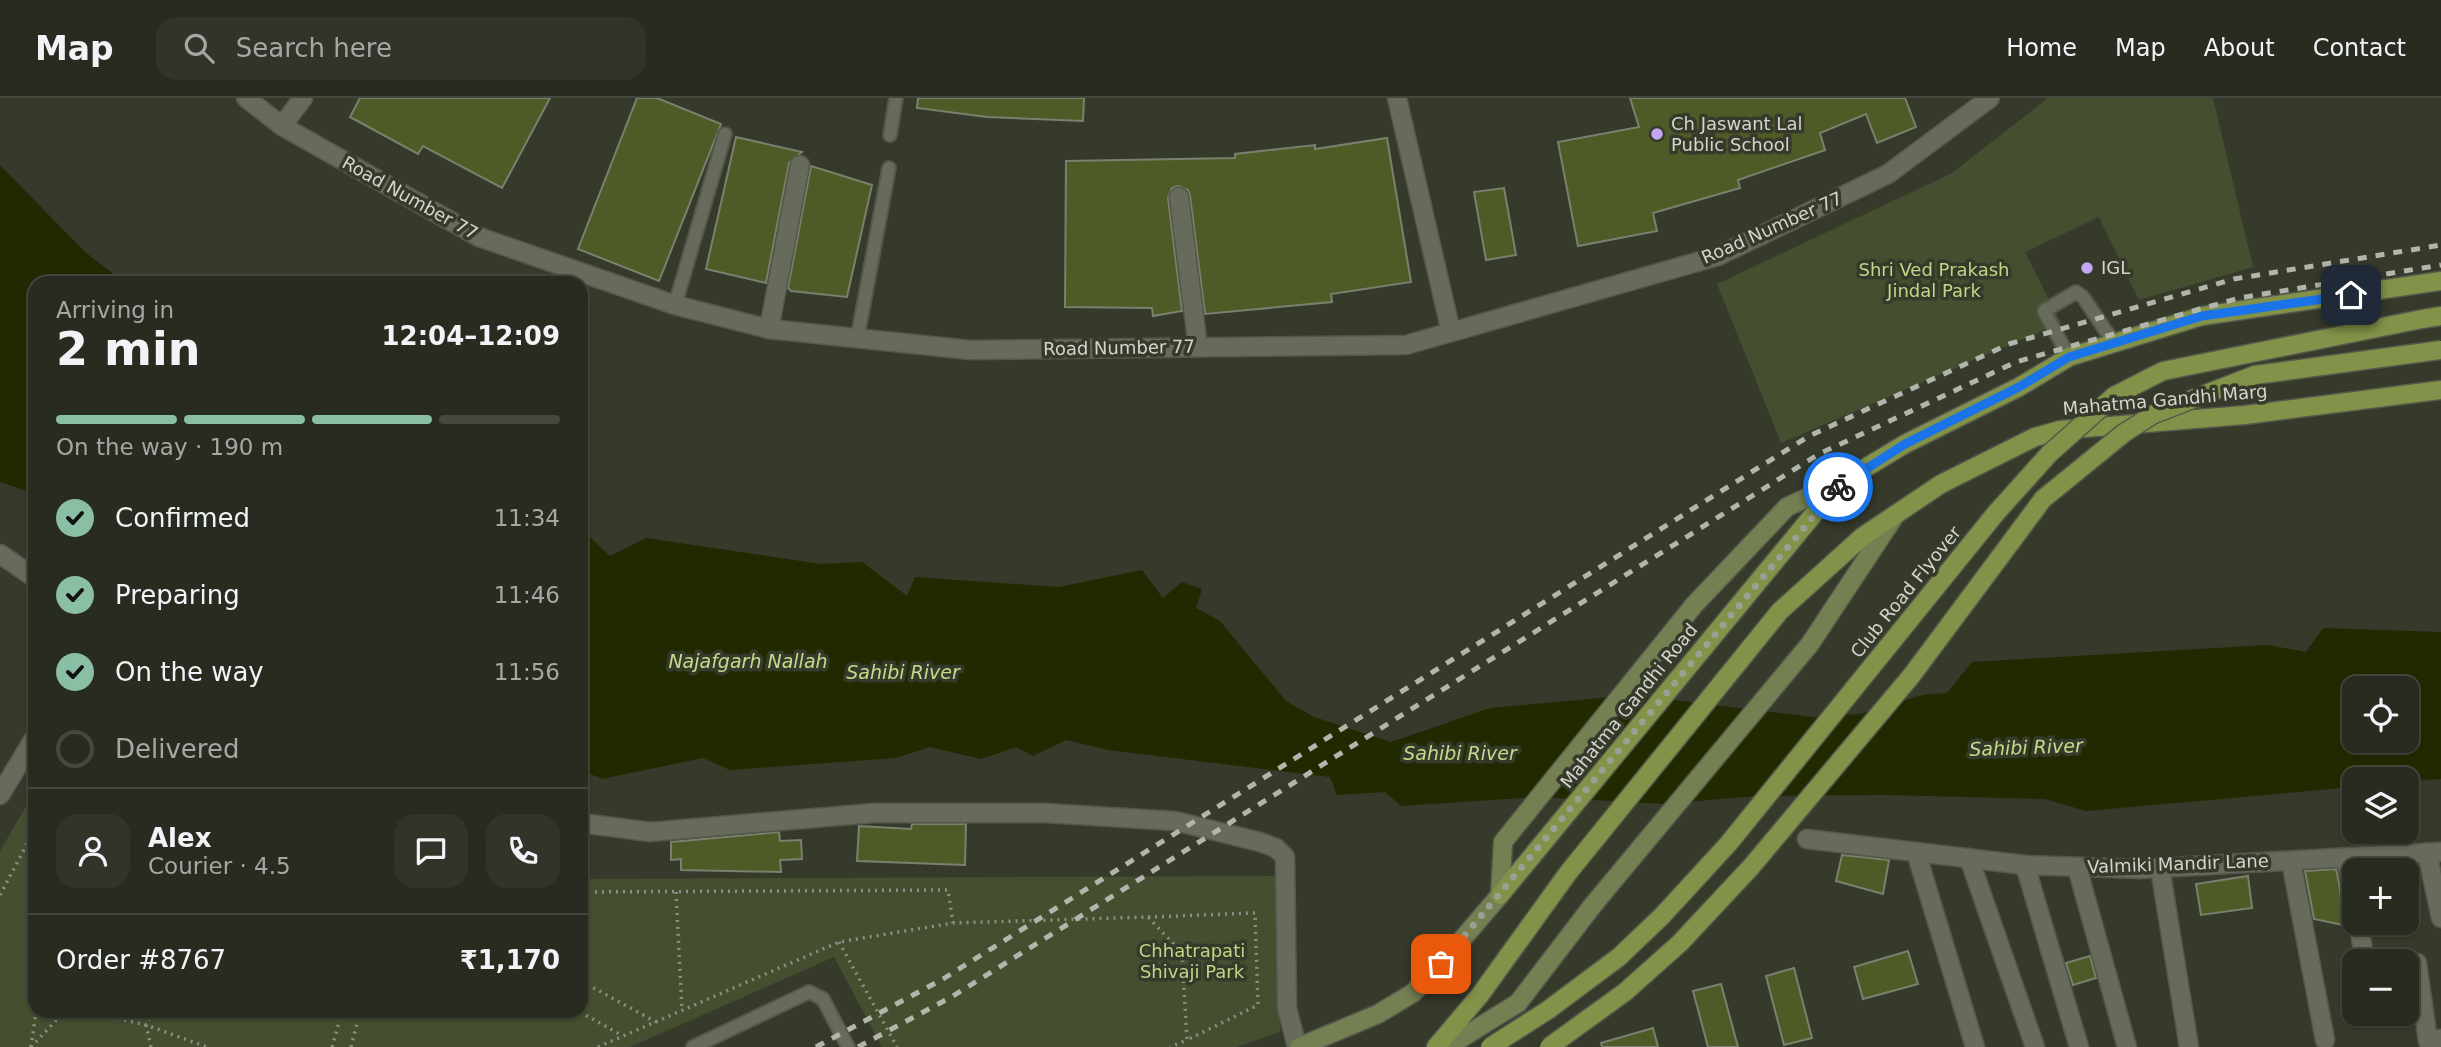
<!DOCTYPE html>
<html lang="en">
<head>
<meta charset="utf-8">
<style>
	:root { --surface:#282c20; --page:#303429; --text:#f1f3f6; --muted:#a5a7a5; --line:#44483e; --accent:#8abfa5 }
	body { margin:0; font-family:"DejaVu Sans",sans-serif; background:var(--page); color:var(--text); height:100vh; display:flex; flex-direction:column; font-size:26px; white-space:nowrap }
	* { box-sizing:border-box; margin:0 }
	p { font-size:23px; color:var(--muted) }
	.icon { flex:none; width:38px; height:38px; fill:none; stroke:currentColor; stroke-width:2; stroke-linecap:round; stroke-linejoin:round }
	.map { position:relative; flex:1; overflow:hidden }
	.panel { position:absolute; left:28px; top:178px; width:560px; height:742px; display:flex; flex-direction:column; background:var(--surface); border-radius:21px; box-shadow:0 2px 5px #0004,0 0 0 2px var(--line) }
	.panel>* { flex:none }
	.controls { position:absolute; left:2342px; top:578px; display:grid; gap:14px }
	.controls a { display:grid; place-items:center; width:77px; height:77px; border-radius:14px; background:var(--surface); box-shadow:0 2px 5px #0004,0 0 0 2px var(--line); font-size:35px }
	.pin { position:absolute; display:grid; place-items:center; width:60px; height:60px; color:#fff; margin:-30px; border-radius:14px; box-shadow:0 4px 10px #0006 }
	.courier { position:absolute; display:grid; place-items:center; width:70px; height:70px; margin:-35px; border:5px solid #1a73e8; border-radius:50%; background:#fff; color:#222; box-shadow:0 2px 9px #0007 }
	.headline em { font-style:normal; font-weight:700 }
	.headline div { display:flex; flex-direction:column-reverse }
	.headline { display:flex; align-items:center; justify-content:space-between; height:119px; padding:0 28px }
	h1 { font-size:46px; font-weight:700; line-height:52px }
	.bar { display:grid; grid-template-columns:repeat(4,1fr); gap:10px 7px; align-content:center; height:84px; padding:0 28px }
	.bar i { height:9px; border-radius:5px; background:var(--line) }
	.bar .active { background:var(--accent) }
	.bar p { grid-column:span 4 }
	.line { display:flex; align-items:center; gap:18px; padding:0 28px; border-top:2px solid var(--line) }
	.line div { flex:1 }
	.round { display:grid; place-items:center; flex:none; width:74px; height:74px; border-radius:21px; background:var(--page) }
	ol { padding:0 28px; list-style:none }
	li { display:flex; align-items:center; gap:21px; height:77px }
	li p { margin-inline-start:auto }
	li .icon { padding:7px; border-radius:50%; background:var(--accent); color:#111; stroke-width:4 }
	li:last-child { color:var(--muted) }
	li i { width:38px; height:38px; border:4px solid var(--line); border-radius:50% }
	header { display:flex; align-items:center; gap:42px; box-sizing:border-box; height:98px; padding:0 35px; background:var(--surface); border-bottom:2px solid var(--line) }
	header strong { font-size:33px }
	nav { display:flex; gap:38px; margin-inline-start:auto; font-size:24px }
	.search { width:490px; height:63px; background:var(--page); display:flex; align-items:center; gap:18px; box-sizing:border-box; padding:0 24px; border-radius:21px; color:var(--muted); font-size:26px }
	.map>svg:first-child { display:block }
</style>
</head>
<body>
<header>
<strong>Map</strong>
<div class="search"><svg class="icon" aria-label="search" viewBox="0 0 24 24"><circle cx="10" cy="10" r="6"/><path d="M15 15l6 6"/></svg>Search here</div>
<nav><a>Home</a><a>Map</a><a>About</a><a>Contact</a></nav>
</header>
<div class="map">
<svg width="2441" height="949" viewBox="0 0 2441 949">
	<rect width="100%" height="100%" fill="#363a2b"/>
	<!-- green -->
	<g fill="#464e30">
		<polygon points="2048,0 2213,0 2253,169 2139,202 2099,119 2025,154 2061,225 1781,345 1717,186 1952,75"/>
		<polygon points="35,693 35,914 581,914 581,781 1276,778 1280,934 1237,949 882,949 834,859 630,949 0,949 0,753"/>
	</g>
	<!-- water -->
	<g fill="#212901" fill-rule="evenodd">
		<polygon points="0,67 85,154 125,185 35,186 35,396 0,384"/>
		<path d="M581,431l29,27 36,-18 175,26 41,-2 45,34 8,-19 144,10 83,-17 21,28 19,-16 20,7 -6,19 24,13 66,80 28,16 77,25 99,-34 142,-13 182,22 46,-3 63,-19 24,-2 25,-31 296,-17 38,7 17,-24 118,4v147l-35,3v-3h-52v8l-268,24 -41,-12 -158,-4 -132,1 -90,8 -128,-7 -136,9 -16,-14 -48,3 -7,-18 -222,-27 -42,-10 -33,16 -17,-9 -35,12 -51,-12 -34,11 -166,12 -27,-12 -101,21 -21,-9zM2354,590h52v52h-52z"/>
	</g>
	<!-- building -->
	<g fill="#4f5b27" stroke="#7a806e" stroke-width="2">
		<polygon points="360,0 550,0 502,90 423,48 418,56 350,19"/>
		<polygon points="637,0 657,0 721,26 659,183 578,151"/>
		<polygon points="918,0 1084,0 1083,23 987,19 917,10"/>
		<polygon points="1630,0 1905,0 1916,29 1877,45 1866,16 1820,35 1825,52 1738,82 1740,90 1653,115 1657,133 1578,148 1558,44 1639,29"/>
		<polygon points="736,39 802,54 789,65 766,185 706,171"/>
		<polygon points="1387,40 1411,184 1331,196 1332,204 1205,216 1190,98 1188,92 1178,88 1172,90 1168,100 1182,213 1153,218 1152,210 1065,209 1066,63 1235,60 1235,56 1315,47 1315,51"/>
		<polygon points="811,68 872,87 847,199 791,193 788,190"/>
		<polygon points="1504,90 1516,157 1486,162 1474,94"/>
		<polygon points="912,726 966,726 965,767 857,763 859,728 911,731"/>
		<polygon points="779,734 780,743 801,742 802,761 780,762 781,774 681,772 681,761 671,762 671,744"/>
		<polygon points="1842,757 1889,762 1883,796 1836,783"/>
		<polygon points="2336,771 2340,790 2343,827 2314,821 2305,773"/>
		<polygon points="2248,778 2252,810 2201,817 2196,786"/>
		<polygon points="1908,853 1918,886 1863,901 1854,869"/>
		<polygon points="2090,858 2096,880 2073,887 2066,865"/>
		<polygon points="1794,870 1812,940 1784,947 1766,878"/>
		<polygon points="1721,886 1738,949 1708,949 1693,893"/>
		<polygon points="1653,930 1658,949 1602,949 1601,945"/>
	</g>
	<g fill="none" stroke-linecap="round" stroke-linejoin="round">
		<defs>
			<g id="service">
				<polyline points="890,37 896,0"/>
				<polyline points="675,207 725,36"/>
				<polyline points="857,242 889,70"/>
				<polyline points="2069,259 2044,213 2076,194 2083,199 2114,245"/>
				<polyline points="693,949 809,894 823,901 848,949"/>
			</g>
			<g id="minor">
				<polyline points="246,0 282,28 479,139 675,207 769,231 970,252 1406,247 1718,158 1888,76 1990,0"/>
				<polyline points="1397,0 1451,234"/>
				<polyline points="282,28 303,0"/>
				<polyline points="1179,99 1198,249"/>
				<polyline points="769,231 800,67"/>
				<polyline points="0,456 35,480"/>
				<polyline points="0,697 35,639"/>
				<polyline points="581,725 650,734 873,715 1045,715 1175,723 1260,744 1276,750 1285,759 1287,910 1297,949"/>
				<polyline points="1807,741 2025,767 2140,771 2441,754"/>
				<polyline points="1916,754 1975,949"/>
				<polyline points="2427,755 2441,820"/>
				<polyline points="1969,760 2035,949"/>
				<polyline points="2346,761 2354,801"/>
				<polyline points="2291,763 2325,942"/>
				<polyline points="2025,767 2079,949"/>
				<polyline points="2077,769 2127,949"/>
				<polyline points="2160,770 2189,949"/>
				<polyline points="2358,824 2365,863"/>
				<polyline points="2417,865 2428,943 2441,941"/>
			</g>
			<g id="secondary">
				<polyline points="1299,949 1378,916 1413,895 1441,866 1500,797 1503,744 1694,507 1787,409 1842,383"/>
				<polyline points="1447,949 1518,905 1593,807 1810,546 1896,416"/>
			</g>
			<g id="primary">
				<polyline points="2422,221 2441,218"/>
				<polyline points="1500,797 1832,394 1852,378 1905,346 2019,289 2069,259 2202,218 2441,183"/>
				<polyline points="1436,949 1480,897 1568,775 1780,513 1862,439 1941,386 2035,339 2060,332 2245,317 2441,292"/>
			</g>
		</defs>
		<!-- service casing -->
		<use href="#service" stroke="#54574a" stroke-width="16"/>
		<!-- minor casing -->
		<use href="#minor" stroke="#54574a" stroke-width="21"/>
		<!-- secondary casing -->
		<use href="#secondary" stroke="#54574a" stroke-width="21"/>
		<!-- primary casing -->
		<use href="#primary" stroke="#54574a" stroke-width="21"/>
		<!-- path -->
		<g stroke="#8c8f83" stroke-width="3.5" stroke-dasharray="2 5" stroke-linecap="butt">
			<polyline points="581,794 948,792 953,825"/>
			<polyline points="676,794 682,913"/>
			<polyline points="0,797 35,731"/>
			<polyline points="1148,819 1255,815 1258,907 1187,942"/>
			<polyline points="839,844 897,949"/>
			<polyline points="581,883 656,924"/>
			<polyline points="90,914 146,927 153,914"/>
			<polyline points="580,914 623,938"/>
			<polyline points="31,949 64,914"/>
			<polyline points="31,949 36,914"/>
			<polyline points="151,949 146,927 207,949"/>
			<polyline points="332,949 342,914"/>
			<polyline points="351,949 360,914"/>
			<polyline points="598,949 839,844 953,825 1148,819 1182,855 1187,942 1170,949"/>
		</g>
		<!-- service -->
		<use href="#service" stroke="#666b5b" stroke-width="12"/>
		<!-- minor -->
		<use href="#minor" stroke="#666b5b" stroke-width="18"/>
		<!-- secondary -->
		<use href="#secondary" stroke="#747f52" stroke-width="18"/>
		<!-- primary -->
		<use href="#primary" stroke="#829349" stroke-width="18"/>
		<!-- rail -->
		<g stroke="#b2b5ab" stroke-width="5" stroke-dasharray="9 9" stroke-linecap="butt">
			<polyline points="816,949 943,881 1809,338 2009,246 2234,181 2441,147"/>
			<polyline points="858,949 953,898 1819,356 2016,264 2239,200 2441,167"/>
		</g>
		<defs>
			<g id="primary-bridge">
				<polyline points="1490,949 1548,912 1619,859 1662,818 1729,745 1996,415 2049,356 2114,298 2163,273 2422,221"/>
				<polyline points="1549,949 1625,894 1680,845 1751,769 1912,577 2043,401 2124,335 2154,316 2255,277 2441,252"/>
			</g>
		</defs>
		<!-- primary-bridge casing -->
		<use href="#primary-bridge" stroke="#54574a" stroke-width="21" stroke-linecap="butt"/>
		<!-- primary-bridge -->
		<use href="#primary-bridge" stroke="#829349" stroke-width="18"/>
	</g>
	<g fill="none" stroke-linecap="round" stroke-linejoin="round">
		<!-- done -->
		<polyline stroke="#9c9f94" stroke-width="7" stroke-dasharray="0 12.6" points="1441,866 1838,389"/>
		<!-- route -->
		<polyline stroke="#1a73e8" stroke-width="9" points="1838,389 1905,346 2019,289 2069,259 2202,218 2351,197"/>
	</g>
	<!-- markers -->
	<g fill="#c3a7f2" stroke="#363a2b" stroke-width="2.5">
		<circle cx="1657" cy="36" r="7"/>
		<circle cx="2087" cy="170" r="7"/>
	</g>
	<g text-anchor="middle" stroke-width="7" stroke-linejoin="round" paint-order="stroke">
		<!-- poi labels -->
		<g font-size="18" fill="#d3d5cc" stroke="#363a2b" text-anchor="start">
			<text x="1671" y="32">Ch Jaswant Lal<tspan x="1671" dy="21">Public School</tspan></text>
			<text x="2101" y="176">IGL</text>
		</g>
		<!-- street labels -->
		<g font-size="18" fill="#d3d5cc" stroke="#363a2b">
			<text transform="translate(410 100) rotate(29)" y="6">Road Number 77</text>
			<text transform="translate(1772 130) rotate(-24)" y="6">Road Number 77</text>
			<text transform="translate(1119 250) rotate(-1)" y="6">Road Number 77</text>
			<text transform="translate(2165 302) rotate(-5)" y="6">Mahatma Gandhi Marg</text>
			<text transform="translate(1906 494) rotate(-51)" y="6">Club Road Flyover</text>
			<text transform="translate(1629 608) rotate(-51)" y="6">Mahatma Gandhi Road</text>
			<text transform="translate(2178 766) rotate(-2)" y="6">Valmiki Mandir Lane</text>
		</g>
		<!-- park labels -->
		<g font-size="18" fill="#c1d686" stroke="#363a2b">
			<text x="1934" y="178">Shri Ved Prakash<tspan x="1934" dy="21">Jindal Park</tspan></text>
			<text x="1192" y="859">Chhatrapati<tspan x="1192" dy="21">Shivaji Park</tspan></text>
		</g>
		<!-- water labels -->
		<g font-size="19" font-style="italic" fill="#c6db8a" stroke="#363a2b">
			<text x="748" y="570">Najafgarh Nallah</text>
			<text x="903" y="581">Sahibi River</text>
			<text transform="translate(2026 649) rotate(-2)" y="7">Sahibi River</text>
			<text x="1460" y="662">Sahibi River</text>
		</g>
	</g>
</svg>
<div class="controls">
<a><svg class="icon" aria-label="locate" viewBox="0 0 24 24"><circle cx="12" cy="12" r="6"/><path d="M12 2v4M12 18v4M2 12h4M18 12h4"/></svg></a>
<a><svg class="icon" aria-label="layers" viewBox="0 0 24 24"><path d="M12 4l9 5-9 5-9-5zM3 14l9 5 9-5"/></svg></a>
<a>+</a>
<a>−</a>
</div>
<div class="pin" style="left:1441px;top:866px;background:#ea580c"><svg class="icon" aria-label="bag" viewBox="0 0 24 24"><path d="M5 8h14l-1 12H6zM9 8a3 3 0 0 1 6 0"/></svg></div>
<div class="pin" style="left:2351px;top:197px;background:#1f2937"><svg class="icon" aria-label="home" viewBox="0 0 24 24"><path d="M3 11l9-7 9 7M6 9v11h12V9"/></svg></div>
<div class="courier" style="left:1838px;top:389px"><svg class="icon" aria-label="bike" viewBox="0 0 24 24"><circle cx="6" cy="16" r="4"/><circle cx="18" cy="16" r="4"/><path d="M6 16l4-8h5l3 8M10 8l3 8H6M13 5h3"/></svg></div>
<section class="panel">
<div class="headline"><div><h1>2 min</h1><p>Arriving in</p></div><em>12:04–12:09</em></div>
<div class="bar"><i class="active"></i><i class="active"></i><i class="active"></i><i></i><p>On the way · 190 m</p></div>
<ol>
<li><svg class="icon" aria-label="check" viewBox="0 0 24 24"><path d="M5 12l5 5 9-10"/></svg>Confirmed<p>11:34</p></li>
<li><svg class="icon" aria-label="check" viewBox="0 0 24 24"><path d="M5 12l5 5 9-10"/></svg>Preparing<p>11:46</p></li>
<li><svg class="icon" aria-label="check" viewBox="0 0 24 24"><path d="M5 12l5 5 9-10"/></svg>On the way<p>11:56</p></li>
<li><i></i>Delivered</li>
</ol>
<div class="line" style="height:126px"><a class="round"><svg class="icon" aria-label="person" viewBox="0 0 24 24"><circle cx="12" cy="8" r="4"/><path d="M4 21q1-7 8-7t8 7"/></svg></a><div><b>Alex</b><p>Courier · 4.5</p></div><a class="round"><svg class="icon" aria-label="chat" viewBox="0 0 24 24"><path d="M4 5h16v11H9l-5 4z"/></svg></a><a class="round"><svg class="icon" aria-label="phone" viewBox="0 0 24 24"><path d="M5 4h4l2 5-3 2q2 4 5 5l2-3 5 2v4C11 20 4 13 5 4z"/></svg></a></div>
<div class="line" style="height:91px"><div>Order #8767</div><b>₹1,170</b></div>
</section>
</div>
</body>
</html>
